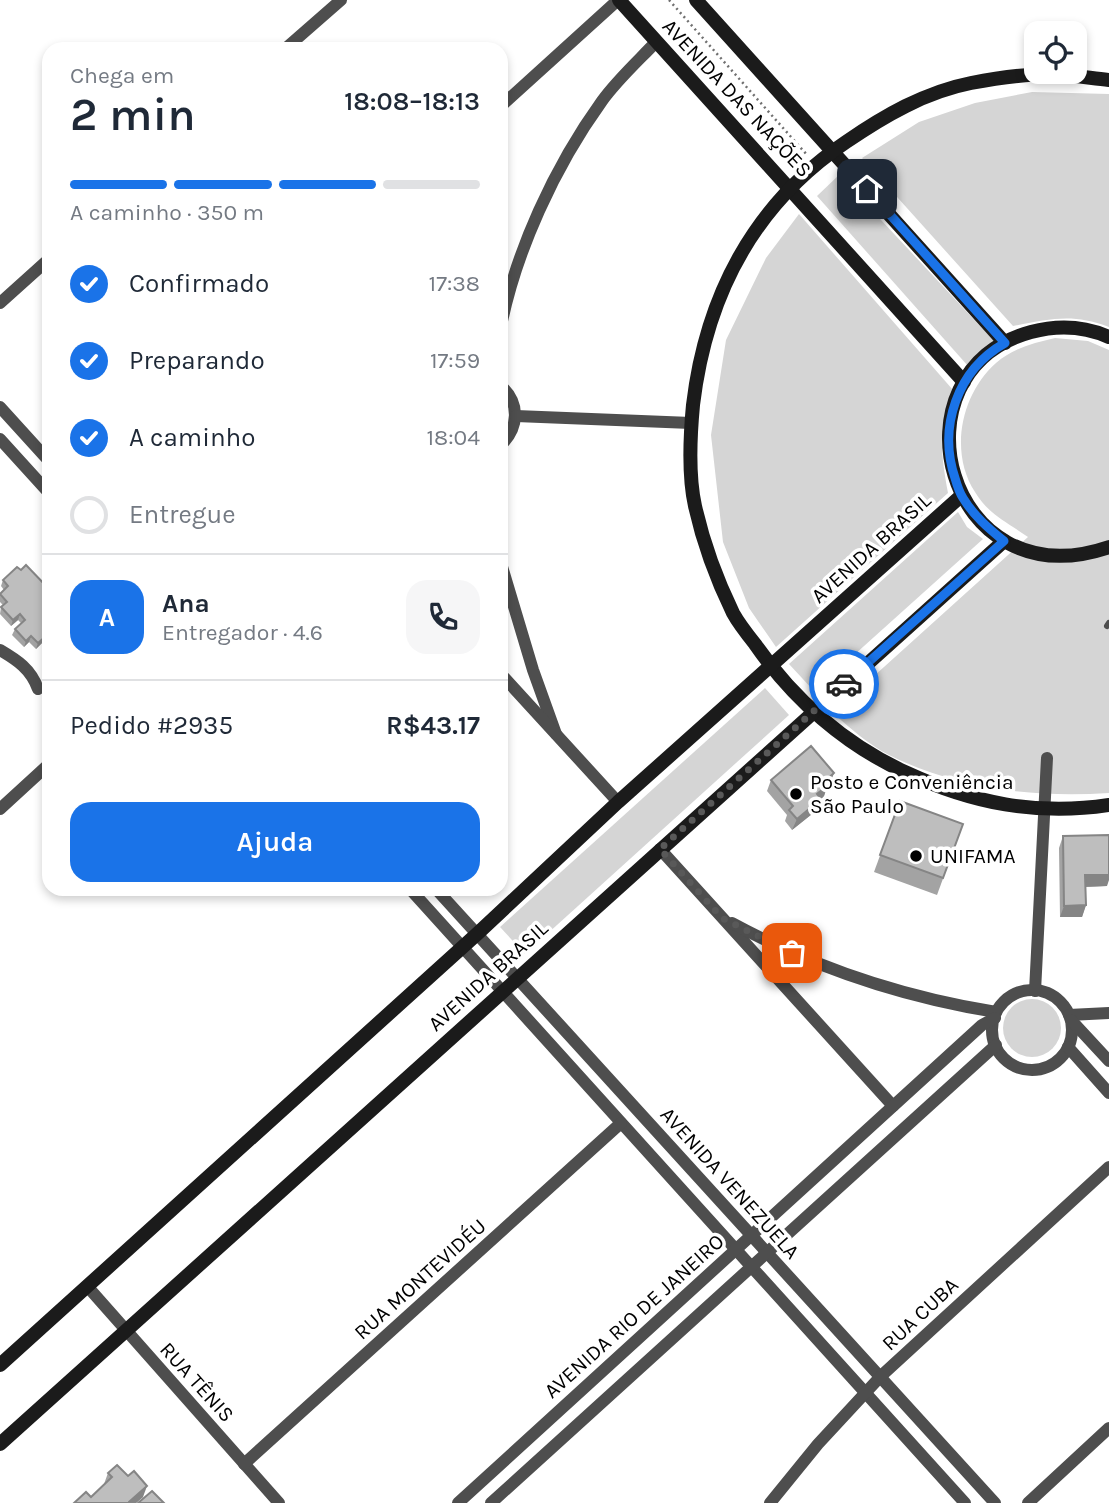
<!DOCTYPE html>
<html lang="pt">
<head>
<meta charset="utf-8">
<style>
	:root { --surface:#fff; --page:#f6f6f7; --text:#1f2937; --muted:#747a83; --line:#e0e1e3; --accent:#1a73e8 }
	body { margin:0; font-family:Karla,sans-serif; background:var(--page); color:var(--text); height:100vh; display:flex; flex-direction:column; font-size:26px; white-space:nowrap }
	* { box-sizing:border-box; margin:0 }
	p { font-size:23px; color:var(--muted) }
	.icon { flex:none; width:38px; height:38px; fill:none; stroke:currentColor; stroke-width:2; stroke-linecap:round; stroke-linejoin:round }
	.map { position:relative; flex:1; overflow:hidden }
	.panel { position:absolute; left:42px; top:42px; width:466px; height:854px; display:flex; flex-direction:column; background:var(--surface); border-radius:21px; box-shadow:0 4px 10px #0003 }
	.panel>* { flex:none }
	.buttons { position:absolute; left:1024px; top:21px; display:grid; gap:14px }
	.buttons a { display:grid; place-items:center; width:63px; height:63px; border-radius:14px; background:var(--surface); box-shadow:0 4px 10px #0003; font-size:35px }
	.pin { position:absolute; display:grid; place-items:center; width:60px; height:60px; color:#fff; margin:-30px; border-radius:14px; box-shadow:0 4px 10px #0006 }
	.courier { position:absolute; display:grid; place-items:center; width:70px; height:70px; margin:-35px; border:5px solid #1a73e8; border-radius:50%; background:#fff; color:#222; box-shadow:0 2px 9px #0007 }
	.headline em { font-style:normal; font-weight:600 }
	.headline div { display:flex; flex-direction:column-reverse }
	.headline { display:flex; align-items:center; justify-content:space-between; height:119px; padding:0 28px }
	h1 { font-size:46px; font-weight:600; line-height:52px }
	.bar { display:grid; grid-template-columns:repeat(4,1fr); gap:10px 7px; align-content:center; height:84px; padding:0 28px }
	.bar i { height:9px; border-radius:5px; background:var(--line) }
	.bar .on { background:var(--accent) }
	.bar p { grid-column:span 4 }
	.line { display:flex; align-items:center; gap:18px; padding:0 28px; border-top:2px solid var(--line) }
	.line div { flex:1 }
	.round { display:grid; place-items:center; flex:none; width:74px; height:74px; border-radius:21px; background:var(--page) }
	ol { padding:0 28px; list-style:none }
	li { display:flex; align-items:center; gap:21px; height:77px }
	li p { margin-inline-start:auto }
	li .icon { padding:7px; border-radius:50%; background:var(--accent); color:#fff; stroke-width:4 }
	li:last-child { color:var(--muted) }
	li i { width:38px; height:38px; border:4px solid var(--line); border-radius:50% }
	.button { display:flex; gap:14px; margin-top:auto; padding:14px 28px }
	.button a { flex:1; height:80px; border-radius:21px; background:var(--accent); color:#fff; font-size:28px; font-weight:600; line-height:80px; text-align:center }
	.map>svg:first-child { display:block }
</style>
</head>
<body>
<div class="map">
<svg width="1109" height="1503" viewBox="0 0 1109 1503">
	<rect width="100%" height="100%" fill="#fff"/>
	<!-- green -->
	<g fill="#d5d5d5">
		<path d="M1032,92l77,2v233c-37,-14 -58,-8 -96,-1l-151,-168 57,-36 56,-19z"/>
		<polygon points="839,175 995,342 977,354 968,366 817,196"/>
		<path d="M799,214l154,176c-16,37 -12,64 -5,103l-172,154 -27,-39 -26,-66 -12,-107 15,-95 40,-82z"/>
		<path d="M1055,338l33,3 21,9v443c-76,5 -151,-4 -220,-38 -20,-10 -39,-27 -56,-42l195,-176c-21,-15 -39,-22 -53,-45 -26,-40 -14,-98 21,-129 17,-15 38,-20 59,-25z"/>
		<polygon points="958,512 967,527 983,539 814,691 789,664"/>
		<polygon points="765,688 789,715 525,954 500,927"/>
		<circle cx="1032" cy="1028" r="29"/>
	</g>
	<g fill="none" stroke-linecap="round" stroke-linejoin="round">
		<!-- path -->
		<polyline stroke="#707070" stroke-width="2.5" stroke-dasharray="2 3.5" stroke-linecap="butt" points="669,0 808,156"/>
		<!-- lane -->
		<polyline stroke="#4e4e4e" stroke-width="6" points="1107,626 1109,623"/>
		<!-- street -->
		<g stroke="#4e4e4e" stroke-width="12">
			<polyline points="285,49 341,0"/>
			<polyline points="500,107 618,0"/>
			<polyline points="0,303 49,259"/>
			<path d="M500,331c15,-79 55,-165 102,-230 15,-21 36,-40 54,-59"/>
			<path d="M500,385c21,18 19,43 0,61"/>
			<polyline points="0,407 49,461"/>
			<polyline points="516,416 691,423"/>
			<polyline points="0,439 49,493"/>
			<polyline points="500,560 533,670 556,734"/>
			<path d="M0,650c17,10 31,19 38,39"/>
			<polyline points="500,673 618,802"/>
			<polyline points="0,809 49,764"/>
			<polyline points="660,849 893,1106"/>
			<polyline points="410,889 965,1503"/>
			<polyline points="436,889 995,1503"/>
			<path d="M732,923c83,45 171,74 264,89"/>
			<circle cx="1032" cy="1030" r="40"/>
			<polyline points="1035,991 1047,758"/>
			<polyline points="1069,1015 1109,1013"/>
			<polyline points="1071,1020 1109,1061"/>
			<polyline points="1068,1047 1109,1093"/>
			<polyline points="87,1286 279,1503"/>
			<polyline points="244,1464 621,1123"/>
			<polyline points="458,1503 982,1025 995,1018"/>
			<polyline points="491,1503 996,1045"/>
			<polyline points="770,1503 818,1444 881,1376 1109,1167"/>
			<polyline points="1028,1503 1109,1428"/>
		</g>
		<!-- secondary -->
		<g stroke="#1b1b1b" stroke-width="14">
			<polyline points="619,0 964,382"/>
			<polyline points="696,0 1005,343"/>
			<path d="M1109,80c-19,-2 -38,-5 -57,-6 -26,0 -55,4 -81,9 -46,9 -87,33 -125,59 -92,62 -140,154 -153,263 -3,32 -5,70 2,101 8,36 22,74 38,107 6,11 14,21 22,31 38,55 90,101 152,129 65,30 130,43 202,32"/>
			<path d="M1109,337c-25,-11 -52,-12 -78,-5 -144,39 -86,271 78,215"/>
			<polyline points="0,1365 477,934 618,802 961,496"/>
			<polyline points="0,1444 1004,541"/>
		</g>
	</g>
	<!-- wall -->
	<g fill="#a3a3a3">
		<polygon points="21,570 49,589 49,645 45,640 36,649 29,642 24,647 12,635 15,629 21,623 18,620 11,626 0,614 1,607 3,605 0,602 0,594 4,590 1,586 3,580"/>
		<polygon points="771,780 830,784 827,787 824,796 821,799 817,810 792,830 785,821 787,815 767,791"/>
		<polygon points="900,801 963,824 937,895 874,872"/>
		<polygon points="1063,836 1107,886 1086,887 1086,905 1082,917 1060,917 1059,848"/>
		<polygon points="108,1473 143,1497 136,1503 74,1503 91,1497 104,1484"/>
	</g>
	<!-- shaded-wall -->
	<g fill="#858585">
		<polygon points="20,614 18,620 11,626 13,620"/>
		<polygon points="47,635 45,640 36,649 38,643"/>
		<polygon points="31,636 29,642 24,647 26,641"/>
		<polygon points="834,773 830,784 827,787 824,796 821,799 817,810 792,830 797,819 817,794 825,781"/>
		<polygon points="1085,875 1109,875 1109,880 1107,886 1081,887"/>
		<polygon points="1086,905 1082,917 1060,917 1064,906"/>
		<polygon points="147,1486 143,1497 136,1503 128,1503"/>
	</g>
	<!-- building -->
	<g fill="#bebebe" stroke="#858585" stroke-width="2">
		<polygon points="26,565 49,589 49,637 47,635 38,643 31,636 26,641 15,629 25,620 20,614 13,620 1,607 7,602 0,594 8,586 3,580 17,567 21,570"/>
		<polygon points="811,746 834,773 825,781 828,785 817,794 821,799 797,819 789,810 793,806 771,780"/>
		<polygon points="900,801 963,824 943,878 880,855"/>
		<polygon points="1109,835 1109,875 1085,875 1086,905 1064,906 1063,836"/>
		<polygon points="117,1465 128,1476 134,1471 147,1486 129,1502 129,1503 74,1503 86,1492 91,1497 112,1477 108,1473"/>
		<polygon points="152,1491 164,1503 138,1503"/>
	</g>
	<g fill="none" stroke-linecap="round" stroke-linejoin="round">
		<!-- done -->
		<polyline stroke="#595959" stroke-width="7" stroke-dasharray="0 12.6" points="792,953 722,918 660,849 844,684"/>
		<!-- route -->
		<path stroke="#1a73e8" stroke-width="9" d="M844,684l160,-143c-16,-13 -30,-25 -41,-43 -4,-6 -6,-13 -8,-20 -17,-51 2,-108 50,-135l-138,-154"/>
	</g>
	<!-- markers -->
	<g fill="#000" stroke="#fff" stroke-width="2.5">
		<circle cx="796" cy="794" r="7"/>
		<circle cx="916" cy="856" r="7"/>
	</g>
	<g text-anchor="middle" stroke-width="7" stroke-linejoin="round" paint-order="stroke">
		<!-- street labels -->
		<g font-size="21" fill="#000" stroke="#fff">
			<text transform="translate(737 98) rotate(47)" y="7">AVENIDA DAS NAÇÕES</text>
			<text transform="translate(871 548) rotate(-42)" y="7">AVENIDA BRASIL</text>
			<text transform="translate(488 976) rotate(-42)" y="7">AVENIDA BRASIL</text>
			<text transform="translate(730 1183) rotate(48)" y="7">AVENIDA VENEZUELA</text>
			<text transform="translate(420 1279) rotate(-42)" y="7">RUA MONTEVIDÉU</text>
			<text transform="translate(920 1314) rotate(-43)" y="7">RUA CUBA</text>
			<text transform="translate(634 1316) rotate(-42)" y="7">AVENIDA RIO DE JANEIRO</text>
			<text transform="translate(197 1382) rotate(48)" y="7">RUA TÊNIS</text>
		</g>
		<!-- poi labels -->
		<g font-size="21" fill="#000" stroke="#fff" text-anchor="start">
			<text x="810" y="789">Posto e Conveniência<tspan x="810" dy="24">São Paulo</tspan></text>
			<text x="930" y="863">UNIFAMA</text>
		</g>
	</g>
</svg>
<div class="buttons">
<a><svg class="icon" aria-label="locate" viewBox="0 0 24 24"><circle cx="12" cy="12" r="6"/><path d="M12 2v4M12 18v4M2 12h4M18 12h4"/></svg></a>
</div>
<div class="pin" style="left:792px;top:953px;background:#ea580c"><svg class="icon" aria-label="bag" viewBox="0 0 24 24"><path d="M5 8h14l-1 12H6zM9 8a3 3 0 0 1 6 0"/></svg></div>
<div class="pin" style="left:867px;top:189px;background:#1f2937"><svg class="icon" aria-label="home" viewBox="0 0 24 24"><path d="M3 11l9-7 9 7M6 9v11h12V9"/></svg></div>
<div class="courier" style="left:844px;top:684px"><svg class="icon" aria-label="car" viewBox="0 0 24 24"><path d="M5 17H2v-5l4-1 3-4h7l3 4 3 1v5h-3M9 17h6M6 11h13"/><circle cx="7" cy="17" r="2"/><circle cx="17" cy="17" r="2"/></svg></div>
<section class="panel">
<div class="headline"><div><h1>2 min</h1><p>Chega em</p></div><em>18:08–18:13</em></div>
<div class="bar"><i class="on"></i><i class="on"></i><i class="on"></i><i></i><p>A caminho · 350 m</p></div>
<ol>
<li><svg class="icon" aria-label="check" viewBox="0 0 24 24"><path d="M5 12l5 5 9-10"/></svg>Confirmado<p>17:38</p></li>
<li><svg class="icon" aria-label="check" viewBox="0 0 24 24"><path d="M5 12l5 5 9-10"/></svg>Preparando<p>17:59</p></li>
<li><svg class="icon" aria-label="check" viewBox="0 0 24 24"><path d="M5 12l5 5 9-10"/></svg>A caminho<p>18:04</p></li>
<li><i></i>Entregue</li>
</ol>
<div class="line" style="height:126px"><b class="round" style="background:var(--accent);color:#fff">A</b><div><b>Ana</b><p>Entregador · 4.6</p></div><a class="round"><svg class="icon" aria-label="phone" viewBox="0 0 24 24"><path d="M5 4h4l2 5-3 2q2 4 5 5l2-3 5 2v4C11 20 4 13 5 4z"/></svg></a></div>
<div class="line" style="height:91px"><div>Pedido #2935</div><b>R$43.17</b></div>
<div class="button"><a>Ajuda</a></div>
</section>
</div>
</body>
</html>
